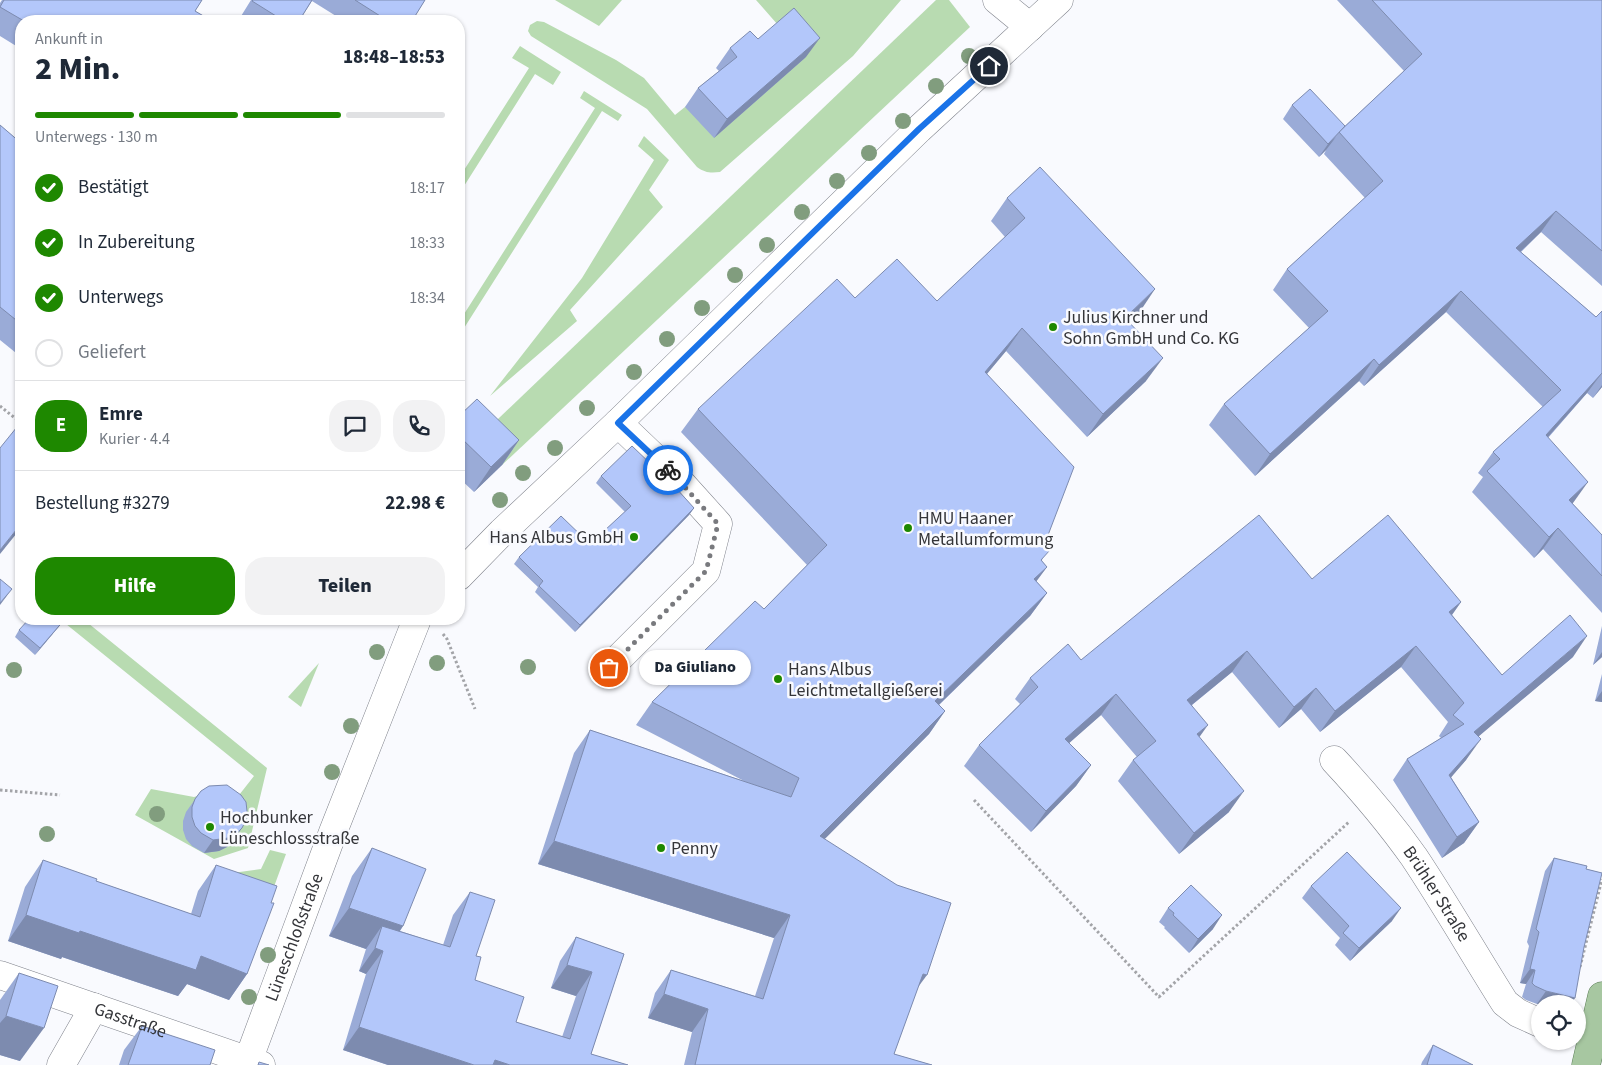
<!DOCTYPE html>
<html lang="de">
<head>
<meta charset="utf-8">
<style>
	:root { --surface:#fff; --page:#f2f2f3; --text:#1f2937; --muted:#747a83; --line:#e0e1e3; --accent:#1e8800 }
	body { margin:0; font-family:"Source Sans 3",sans-serif; background:var(--page); color:var(--text); height:100vh; display:flex; flex-direction:column; font-size:19px; white-space:nowrap }
	* { box-sizing:border-box; margin:0 }
	p { font-size:16px; color:var(--muted) }
	.icon { flex:none; width:28px; height:28px; fill:none; stroke:currentColor; stroke-width:2; stroke-linecap:round; stroke-linejoin:round }
	.map { position:relative; flex:1; overflow:hidden }
	.panel { position:absolute; left:15px; top:15px; width:450px; height:610px; display:flex; flex-direction:column; background:var(--surface); border-radius:20px; box-shadow:0 1px 4px #0004 }
	.panel>* { flex:none }
	.controls { position:absolute; left:1531px; top:995px; display:grid; gap:10px }
	.controls a { display:grid; place-items:center; width:55px; height:55px; border-radius:50%; background:var(--surface); box-shadow:0 1px 4px #0004; font-size:25px }
	.pin { position:absolute; display:grid; place-items:center; width:42px; height:42px; color:#fff; margin:-21px; border:2px solid #fff; border-radius:50%; box-shadow:0 1px 5px #0007 }
	.courier { position:absolute; display:grid; place-items:center; width:50px; height:50px; margin:-25px; border:4px solid #1a73e8; border-radius:50%; background:#fff; color:#222; box-shadow:0 1px 6px #0007 }
	.bubble { position:absolute; height:35px; border-radius:18px; background:var(--surface); box-shadow:0 1px 4px #0004; font-size:16px; font-weight:800; line-height:35px; text-align:center }
	.overview em { font-style:normal; font-weight:800 }
	.overview div { display:flex; flex-direction:column-reverse }
	.overview { display:flex; align-items:center; justify-content:space-between; height:85px; padding:0 20px }
	h1 { font-size:32px; font-weight:800; line-height:38px }
	.bar { display:grid; grid-template-columns:repeat(4,1fr); gap:8px 5px; align-content:center; height:60px; padding:0 20px }
	.bar i { height:6px; border-radius:4px; background:var(--line) }
	.bar .selected { background:var(--accent) }
	.bar p { grid-column:span 4 }
	.line { display:flex; align-items:center; gap:12px; padding:0 20px; border-top:1px solid var(--line) }
	.line div { flex:1 }
	.round { display:grid; place-items:center; flex:none; width:52px; height:52px; border-radius:20px; background:var(--page) }
	ol { padding:0 20px; list-style:none }
	li { display:flex; align-items:center; gap:15px; height:55px }
	li p { margin-inline-start:auto }
	li .icon { padding:5px; border-radius:50%; background:var(--accent); color:#fff; stroke-width:4 }
	li:last-child { color:var(--muted) }
	li i { width:28px; height:28px; border:2px solid var(--line); border-radius:50% }
	.cta { display:flex; gap:10px; margin-top:auto; padding:10px 20px }
	.cta a { flex:1; height:58px; border-radius:20px; background:var(--accent); color:#fff; font-size:20px; font-weight:800; line-height:58px; text-align:center }
	.cta a+a { background:var(--page); color:var(--text) }
	.map>svg:first-child { display:block }
</style>
</head>
<body>
<div class="map">
<svg width="1602" height="1065" viewBox="0 0 1602 1065">
	<rect width="100%" height="100%" fill="#f9fafe"/>
	<!-- green -->
	<g fill="#b8dbb1">
		<polygon points="555,0 622,0 599,26"/>
		<path d="M756,0h145l-48,56 -133,116c-9,1 -15,1 -23,-5l-50,-58 -116,-73 -3,-5 2,-6 7,-4 7,1 72,38 28,18 31,37 10,-8 121,-50z"/>
		<polygon points="936,0 949,0 970,27 502,465 476,440"/>
		<polygon points="520,46 561,72 553,85 535,74 459,194 459,178 529,68 512,58"/>
		<polygon points="584,91 622,115 618,121 602,111 459,336 459,322 595,108 580,98"/>
		<polygon points="644,136 669,160 649,190 663,207 570,310 577,321 490,396 582,278 654,160 638,146"/>
		<polygon points="71,619 83,619 267,768 248,848 214,859 135,815 151,789 194,797 208,793 232,804 254,776 66,624"/>
		<polygon points="319,663 301,707 288,697"/>
		<polygon points="270,850 286,854 264,914 225,874 261,869"/>
	</g>
	<g fill="none" stroke-linecap="round" stroke-linejoin="round">
		<defs>
			<g id="minor">
				<polyline points="997,0 1030,27"/>
				<polyline points="459,576 502,532 618,423 919,129 1059,0"/>
				<polyline points="609,668 706,571 718,524 682,484 618,423"/>
				<path id="s1" d="M1334,760c28,30 56,63 80,97 32,48 60,97 91,146l13,10 22,10"/>
				<path id="s2" d="M0,975l261,90"/>
				<path id="s3" d="M248,1061l85,-229 84,-213"/>
				<polyline points="61,1065 94,1007"/>
			</g>
			<polyline id="major" points="1586,1065 1602,996"/>
		</defs>
		<!-- minor casing -->
		<use href="#minor" stroke="#7e818a" stroke-width="29"/>
		<!-- major casing -->
		<use href="#major" stroke="#587b54" stroke-width="29"/>
		<!-- path -->
		<g stroke="#a3a4a8" stroke-width="3" stroke-dasharray="2.5 2.5" stroke-linecap="butt">
			<polyline points="0,406 21,423"/>
			<polyline points="443,634 447,639 475,709"/>
			<polyline points="0,790 60,795"/>
			<polyline points="974,800 1159,997 1350,821"/>
			<polyline points="1580,967 1602,879"/>
		</g>
		<!-- minor -->
		<use href="#minor" stroke="#fff" stroke-width="28"/>
		<!-- major -->
		<use href="#major" stroke="#a7c7a1" stroke-width="28"/>
	</g>
	<!-- trees -->
	<g fill="#819d7e">
		<circle cx="969" cy="56" r="8"/>
		<circle cx="936" cy="86" r="8"/>
		<circle cx="903" cy="121" r="8"/>
		<circle cx="869" cy="153" r="8"/>
		<circle cx="837" cy="181" r="8"/>
		<circle cx="802" cy="212" r="8"/>
		<circle cx="767" cy="245" r="8"/>
		<circle cx="735" cy="275" r="8"/>
		<circle cx="702" cy="308" r="8"/>
		<circle cx="667" cy="339" r="8"/>
		<circle cx="634" cy="372" r="8"/>
		<circle cx="587" cy="408" r="8"/>
		<circle cx="555" cy="448" r="8"/>
		<circle cx="523" cy="473" r="8"/>
		<circle cx="500" cy="500" r="8"/>
		<circle cx="377" cy="652" r="8"/>
		<circle cx="437" cy="663" r="8"/>
		<circle cx="528" cy="667" r="8"/>
		<circle cx="14" cy="670" r="8"/>
		<circle cx="351" cy="726" r="8"/>
		<circle cx="332" cy="772" r="8"/>
		<circle cx="157" cy="814" r="8"/>
		<circle cx="47" cy="834" r="8"/>
		<circle cx="268" cy="955" r="8"/>
		<circle cx="249" cy="997" r="8"/>
	</g>
	<!-- wall -->
	<g fill="#9aabd7">
		<polygon points="2,0 202,0 195,11 212,21 21,21 21,49 0,36 0,3"/>
		<polygon points="251,0 425,0 412,21 344,21 312,1 299,21 238,21"/>
		<polygon points="1337,0 1602,0 1602,286 1541,232 1521,252 1596,317 1602,311 1602,387 1593,398 1587,393 1548,438 1573,504 1602,535 1602,613 1543,549 1534,558 1472,492 1483,477 1478,473 1493,452 1543,407 1446,312 1364,386 1359,381 1255,476 1209,425 1224,404 1309,328 1273,290 1287,269 1365,198 1324,154 1326,150 1319,157 1283,119 1292,105 1345,126 1404,71"/>
		<polygon points="758,39 806,57 714,138 685,107 698,88 719,71 716,68 730,48"/>
		<polygon points="0,125 21,143 21,357 0,340"/>
		<polygon points="1007,198 1139,313 1129,322 1146,381 1087,437 1006,351 987,374 1045,543 1042,561 1047,567 1036,581 1047,593 1030,616 939,705 945,711 929,734 824,839 918,987 894,1054 932,1065 684,1065 692,1032 648,1018 655,993 671,970 755,996 774,938 538,864 574,753 590,730 744,781 636,725 652,702 764,609 807,565 681,432 698,409 855,298 937,301 1005,237 991,221"/>
		<polygon points="459,416 519,440 502,465 474,492 459,478"/>
		<polygon points="601,476 694,508 689,515 575,632 535,592 538,587 514,564 519,557 590,544 625,512 596,483"/>
		<polygon points="1312,579 1461,602 1452,615 1502,675 1573,657 1478,736 1466,760 1451,777 1479,822 1464,843 1442,858 1393,780 1407,759 1441,738 1439,736 1448,722 1401,667 1320,732 1301,709 1279,728 1232,672 1192,705 1199,737 1229,812 1179,854 1118,781 1133,760 1137,757 1101,715 1069,743 1091,765 1076,786 1031,832 964,766 979,745 1020,704 1015,699 1030,678"/>
		<polygon points="65,619 35,655 15,637 19,630"/>
		<polygon points="1602,626 1602,657 1593,665"/>
		<polygon points="1602,674 1602,702 1595,701"/>
		<polygon points="201,791 233,841 227,847 219,851 204,853 192,846 186,839 183,830 183,821 186,812"/>
		<polygon points="372,848 403,926 400,931 443,945 453,915 470,892 476,956 475,980 516,1022 562,1037 576,996 551,988 560,961 576,937 624,954 591,1054 628,1065 388,1065 343,1050 366,974 359,971 366,949 329,936 352,876"/>
		<polygon points="1554,858 1586,869 1602,873 1540,1005 1526,1000 1522,997 1526,984 1520,983 1529,946 1527,942 1545,871"/>
		<polygon points="43,860 96,881 191,914 198,891 216,865 271,903 247,974 229,1000 187,984 178,996 62,957 61,959 8,941 25,887"/>
		<polygon points="1311,886 1392,921 1350,961 1335,945 1340,938 1302,898"/>
		<polygon points="1168,908 1213,929 1189,953 1164,928 1165,927 1159,922"/>
		<polygon points="19,973 20,1061 0,1055 0,1000"/>
		<polygon points="142,1026 210,1065 119,1065 124,1050"/>
		<polygon points="1433,1045 1473,1065 1421,1065 1422,1062"/>
	</g>
	<!-- shaded-wall -->
	<g fill="#7d8baf">
		<polygon points="820,38 806,57 714,138 727,119"/>
		<polygon points="1336,137 1326,150 1319,157 1328,144"/>
		<polygon points="1556,211 1541,232 1502,269 1516,248"/>
		<polygon points="1155,289 1139,313 1109,341 1125,318"/>
		<polygon points="1461,291 1446,312 1364,386 1379,365"/>
		<polygon points="1022,328 1006,351 969,395 985,372"/>
		<polygon points="1163,358 1146,381 1087,437 1103,414"/>
		<polygon points="1374,359 1359,381 1255,476 1270,454"/>
		<polygon points="1602,373 1587,393 1531,456 1546,435"/>
		<polygon points="1602,385 1602,387 1593,398"/>
		<polygon points="519,440 502,465 474,492 491,467"/>
		<polygon points="1588,482 1573,503 1555,521 1569,500"/>
		<polygon points="694,508 689,515 575,632 580,625"/>
		<polygon points="21,524 21,528 0,554 0,550"/>
		<polygon points="1558,528 1543,549 1534,558 1549,537"/>
		<polygon points="1047,567 1030,590 1034,579"/>
		<polygon points="12,589 0,605 0,603"/>
		<polygon points="1047,593 1030,616 919,724 935,701"/>
		<polygon points="1461,602 1446,623 1449,612"/>
		<polygon points="65,619 61,624 35,655 40,648"/>
		<polygon points="1587,636 1573,657 1459,753 1474,732"/>
		<polygon points="1416,646 1401,667 1320,732 1335,711"/>
		<polygon points="1247,651 1232,672 1172,721 1187,700"/>
		<polygon points="1602,652 1602,657 1593,665"/>
		<polygon points="1316,688 1301,709 1279,728 1294,707"/>
		<polygon points="1602,691 1602,702 1595,701"/>
		<polygon points="1116,694 1101,715 1050,760 1065,739"/>
		<polygon points="945,711 929,734 804,860 820,836"/>
		<polygon points="1208,725 1193,746 1197,734"/>
		<polygon points="1481,739 1466,760 1435,796 1449,775"/>
		<polygon points="1091,765 1076,786 1031,832 1046,811"/>
		<polygon points="1244,791 1229,812 1179,854 1194,833"/>
		<polygon points="1479,822 1464,843 1442,858 1457,837"/>
		<polygon points="242,828 233,841 227,847 219,851 204,853 213,840"/>
		<polygon points="554,841 790,915 774,938 538,864"/>
		<polygon points="349,908 403,926 384,954 383,951 366,974 359,971 375,948 382,926 366,949 329,936"/>
		<polygon points="1401,908 1392,921 1350,961 1359,948"/>
		<polygon points="26,915 80,931 201,956 247,974 229,1000 187,984 178,996 62,957 61,959 8,941"/>
		<polygon points="1222,915 1213,929 1189,953 1198,939"/>
		<polygon points="567,965 592,972 576,996 551,988"/>
		<polygon points="1530,969 1535,970 1526,984 1520,983"/>
		<polygon points="923,974 927,975 910,998"/>
		<polygon points="1546,991 1575,998 1571,1004 1540,1004 1540,1005 1537,1004"/>
		<polygon points="664,994 708,1009 692,1032 648,1018"/>
		<polygon points="6,1016 44,1028 20,1061 0,1055 0,1023"/>
		<polygon points="359,1027 474,1065 388,1065 343,1050"/>
		<polygon points="495,1060 510,1065 491,1065"/>
	</g>
	<!-- building -->
	<g fill="#b3c7fa" stroke="#7d8baf">
		<polygon points="4,0 202,0 195,11 212,21 24,21 0,7"/>
		<polygon points="253,0 312,0 299,21 284,21 252,1"/>
		<polygon points="355,0 425,0 412,21 388,21"/>
		<polygon points="1372,0 1602,0 1602,251 1556,211 1516,248 1596,317 1602,311 1602,373 1546,435 1588,482 1569,500 1602,535 1602,576 1558,528 1549,537 1487,471 1500,459 1493,452 1561,390 1461,291 1379,365 1374,359 1270,454 1224,404 1328,311 1287,269 1383,181 1339,132 1422,54"/>
		<polygon points="794,8 820,38 727,119 698,88 737,57 730,48 750,31 758,39"/>
		<polygon points="1310,89 1345,126 1328,144 1292,105"/>
		<polygon points="0,125 21,143 21,324 0,307"/>
		<polygon points="1040,167 1155,289 1125,318 1163,358 1103,414 1022,328 985,372 1074,467 1045,543 1050,550 1041,560 1047,567 1034,579 1047,593 935,701 945,711 820,836 897,885 951,903 927,975 923,974 894,1054 932,1065 695,1065 708,1009 664,994 671,970 763,999 790,915 554,841 590,730 791,797 799,778 652,702 755,601 764,609 827,545 698,409 837,279 855,298 897,259 937,301 1025,218 1007,198"/>
		<polygon points="477,399 519,440 491,467 459,436 459,416"/>
		<polygon points="21,422 21,524 0,550 0,448"/>
		<polygon points="632,446 676,488 694,508 580,625 539,586 543,581 519,557 561,516 590,544 631,506 601,476"/>
		<polygon points="1259,515 1312,579 1388,515 1461,602 1449,612 1502,675 1570,615 1587,636 1474,732 1481,739 1449,775 1479,822 1457,837 1407,759 1464,724 1453,715 1464,703 1416,646 1335,711 1316,688 1294,707 1247,651 1187,700 1208,725 1197,734 1244,791 1194,833 1133,760 1156,741 1116,694 1065,739 1091,765 1046,811 979,745 1038,687 1030,678 1068,644 1081,660"/>
		<polygon points="0,579 12,589 0,603"/>
		<polygon points="29,619 65,619 40,648 19,630"/>
		<polygon points="227,785 241,795 246,802 247,811 246,820 242,828 236,834 228,838 213,840 201,833 195,826 192,817 192,807 195,799 201,791 209,786"/>
		<polygon points="372,848 426,869 403,926 349,908"/>
		<polygon points="1347,852 1401,908 1359,948 1343,933 1349,926 1311,886"/>
		<polygon points="1554,858 1587,866 1586,869 1602,873 1584,947 1575,998 1546,991 1535,986 1532,983 1535,970 1530,969 1539,932 1536,929"/>
		<polygon points="43,860 97,879 96,881 200,917 216,865 277,886 271,903 274,903 247,974 201,956 196,970 80,931 79,933 26,915"/>
		<polygon points="1191,885 1222,915 1198,939 1173,915 1174,913 1168,908"/>
		<polygon points="470,892 495,900 476,956 481,957 475,980 524,997 516,1022 570,1039 592,972 567,965 576,937 624,954 591,1054 628,1065 510,1065 495,1060 493,1065 474,1065 359,1027 383,951 375,948 382,926 450,947"/>
		<polygon points="19,973 58,986 44,1028 6,1016"/>
		<polygon points="142,1026 215,1050 210,1065 128,1065"/>
		<polygon points="1433,1045 1473,1065 1427,1065"/>
		<polygon points="259,1062 269,1065 258,1065"/>
	</g>
	<g fill="none" stroke-linecap="round" stroke-linejoin="round">
		<!-- done -->
		<polyline stroke="#797a7e" stroke-width="5" stroke-dasharray="0 9" points="609,668 706,571 718,524 682,484 668,470"/>
		<!-- route -->
		<polyline stroke="#1a73e8" stroke-width="6" points="668,470 618,423 919,129 989,66"/>
	</g>
	<!-- markers -->
	<g fill="#1e8800" stroke="#f9fafe" stroke-width="2">
		<circle cx="1053" cy="327" r="5"/>
		<circle cx="908" cy="528" r="5"/>
		<circle cx="634" cy="537" r="5"/>
		<circle cx="778" cy="679" r="5"/>
		<circle cx="210" cy="827" r="5"/>
		<circle cx="661" cy="848" r="5"/>
	</g>
	<g text-anchor="middle" stroke-width="5" stroke-linejoin="round" paint-order="stroke">
		<!-- poi labels -->
		<g font-size="18" fill="#343539" stroke="#f9fafe" text-anchor="start">
			<text x="1063" y="323">Julius Kirchner und<tspan x="1063" dy="21">Sohn GmbH und Co. KG</tspan></text>
			<text x="918" y="524">HMU Haaner<tspan x="918" dy="21">Metallumformung</tspan></text>
			<text x="624" y="543" text-anchor="end">Hans Albus GmbH</text>
			<text x="788" y="675">Hans Albus<tspan x="788" dy="21">Leichtmetallgießerei</tspan></text>
			<text x="220" y="823">Hochbunker<tspan x="220" dy="21">Lüneschlossstraße</tspan></text>
			<text x="671" y="854">Penny</text>
		</g>
		<!-- street labels -->
		<g font-size="18" fill="#343539" stroke="#f9fafe">
			<text dy="6" stroke="none"><textPath href="#s1" startOffset="169">Brühler Straße</textPath></text>
			<text dy="6" stroke="none"><textPath href="#s3" startOffset="132">Lüneschloßstraße</textPath></text>
			<text dy="6" stroke="none"><textPath href="#s2" startOffset="138">Gasstraße</textPath></text>
		</g>
	</g>
</svg>
<div class="controls">
<a><svg class="icon" aria-label="locate" viewBox="0 0 24 24"><circle cx="12" cy="12" r="6"/><path d="M12 2v4M12 18v4M2 12h4M18 12h4"/></svg></a>
</div>
<div class="pin" style="left:609px;top:668px;background:#ea580c"><svg class="icon" aria-label="bag" viewBox="0 0 24 24"><path d="M5 8h14l-1 12H6zM9 8a3 3 0 0 1 6 0"/></svg></div>
<div class="pin" style="left:989px;top:66px;background:#1f2937"><svg class="icon" aria-label="home" viewBox="0 0 24 24"><path d="M3 11l9-7 9 7M6 9v11h12V9"/></svg></div>
<div class="courier" style="left:668px;top:470px"><svg class="icon" aria-label="bike" viewBox="0 0 24 24"><circle cx="6" cy="16" r="4"/><circle cx="18" cy="16" r="4"/><path d="M6 16l4-8h5l3 8M10 8l3 8H6M13 5h3"/></svg></div>
<div class="bubble" style="left:639px;top:650px;width:112px">Da Giuliano</div>
<section class="panel">
<div class="overview"><div><h1>2 Min.</h1><p>Ankunft in</p></div><em>18:48–18:53</em></div>
<div class="bar"><i class="selected"></i><i class="selected"></i><i class="selected"></i><i></i><p>Unterwegs · 130 m</p></div>
<ol>
<li><svg class="icon" aria-label="check" viewBox="0 0 24 24"><path d="M5 12l5 5 9-10"/></svg>Bestätigt<p>18:17</p></li>
<li><svg class="icon" aria-label="check" viewBox="0 0 24 24"><path d="M5 12l5 5 9-10"/></svg>In Zubereitung<p>18:33</p></li>
<li><svg class="icon" aria-label="check" viewBox="0 0 24 24"><path d="M5 12l5 5 9-10"/></svg>Unterwegs<p>18:34</p></li>
<li><i></i>Geliefert</li>
</ol>
<div class="line" style="height:90px"><b class="round" style="background:var(--accent);color:#fff">E</b><div><b>Emre</b><p>Kurier · 4.4</p></div><a class="round"><svg class="icon" aria-label="chat" viewBox="0 0 24 24"><path d="M4 5h16v11H9l-5 4z"/></svg></a><a class="round"><svg class="icon" aria-label="phone" viewBox="0 0 24 24"><path d="M5 4h4l2 5-3 2q2 4 5 5l2-3 5 2v4C11 20 4 13 5 4z"/></svg></a></div>
<div class="line" style="height:65px"><div>Bestellung #3279</div><b>22.98 €</b></div>
<div class="cta"><a>Hilfe</a><a>Teilen</a></div>
</section>
</div>
</body>
</html>
